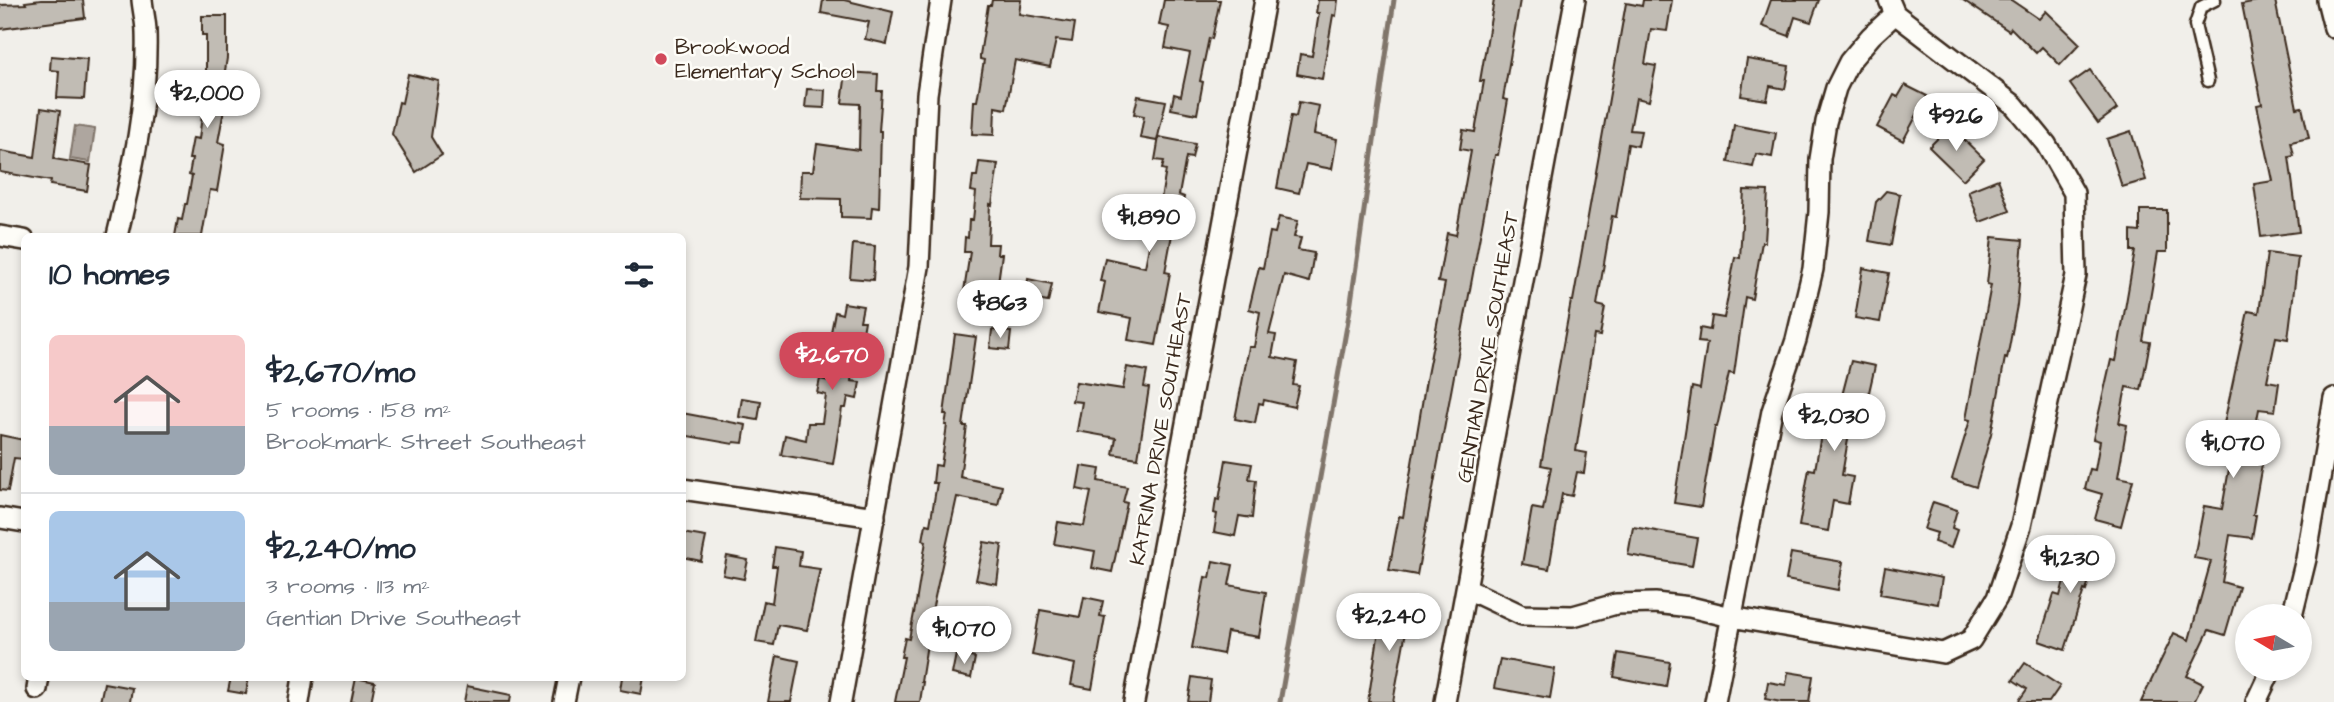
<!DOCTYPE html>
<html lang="en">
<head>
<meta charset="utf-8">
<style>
	body { margin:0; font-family:"Architects Daughter",sans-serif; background:#f2f2f3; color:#1f2937; height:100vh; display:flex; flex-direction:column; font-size:26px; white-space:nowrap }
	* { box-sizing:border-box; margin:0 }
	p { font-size:23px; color:#747a83 }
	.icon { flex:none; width:38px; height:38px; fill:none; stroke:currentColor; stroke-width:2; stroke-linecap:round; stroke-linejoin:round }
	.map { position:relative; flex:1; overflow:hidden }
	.sheet { position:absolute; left:21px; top:233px; width:665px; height:448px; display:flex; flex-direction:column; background:#fff; border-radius:10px; box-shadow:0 4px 10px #0003 }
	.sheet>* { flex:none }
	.needle { width:46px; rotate:280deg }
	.buttons { position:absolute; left:2235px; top:604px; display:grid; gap:14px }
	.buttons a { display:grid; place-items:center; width:77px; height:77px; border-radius:50%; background:#fff; box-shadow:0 4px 10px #0003; font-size:35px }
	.price { position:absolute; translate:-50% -60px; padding:0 16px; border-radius:24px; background:#fff; color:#222; font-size:23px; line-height:46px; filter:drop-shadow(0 2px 4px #0008) }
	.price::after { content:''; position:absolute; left:50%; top:42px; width:21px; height:16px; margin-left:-10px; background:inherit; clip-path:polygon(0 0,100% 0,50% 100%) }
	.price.selected { background:#d1495b; color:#fff }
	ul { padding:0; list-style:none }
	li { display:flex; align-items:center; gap:21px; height:175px; padding:0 28px }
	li+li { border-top:2px solid #e0e1e3 }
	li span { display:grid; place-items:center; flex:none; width:196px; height:140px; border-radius:10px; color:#555 }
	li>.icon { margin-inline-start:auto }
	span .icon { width:84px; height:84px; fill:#fffc; stroke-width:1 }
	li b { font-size:30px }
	h2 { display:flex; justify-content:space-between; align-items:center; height:84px; padding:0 28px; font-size:30px }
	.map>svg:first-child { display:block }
	.water { fill:#aea69f; stroke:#80746b; stroke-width:2 }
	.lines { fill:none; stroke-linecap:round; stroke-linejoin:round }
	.stream { stroke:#80746b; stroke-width:5 }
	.building { fill:#c1bcb4; stroke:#3b2a1e; stroke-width:2 }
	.lane-casing { stroke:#3b2a1e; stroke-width:15 }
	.street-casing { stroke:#3b2a1e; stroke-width:24 }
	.lane { stroke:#fdfcf7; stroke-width:10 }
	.street { stroke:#fdfcf7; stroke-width:19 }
	.poi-dot { fill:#d1495b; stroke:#fdfcf7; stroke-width:2.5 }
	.labels { text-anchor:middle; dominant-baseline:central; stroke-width:5; stroke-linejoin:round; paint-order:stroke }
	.poi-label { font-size:21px; fill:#3b2a1e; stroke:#fdfcf7; text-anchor:start }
	.street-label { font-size:21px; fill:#3b2a1e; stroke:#fdfcf7 }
</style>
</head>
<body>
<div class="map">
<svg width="2334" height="702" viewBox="0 0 2334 702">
	<rect width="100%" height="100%" fill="#f1efea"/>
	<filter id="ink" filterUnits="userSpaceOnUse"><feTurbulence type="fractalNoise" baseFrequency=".0143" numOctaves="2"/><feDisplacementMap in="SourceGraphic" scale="14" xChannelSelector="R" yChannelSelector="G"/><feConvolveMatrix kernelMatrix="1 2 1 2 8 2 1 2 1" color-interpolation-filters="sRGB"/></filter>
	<g filter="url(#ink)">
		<polygon class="water" points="75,126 95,129 90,162 70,159"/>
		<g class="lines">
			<polyline class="stream" points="1280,702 1350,309 1394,0"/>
		</g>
		<g class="building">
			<polygon points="41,0 83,0 85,18 0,29 0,5 26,4 25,2"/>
			<polygon points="823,0 844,0 893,12 887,44 865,39 869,22 821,13"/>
			<polygon points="992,0 1021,0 1019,14 1075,23 1072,42 1056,40 1050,67 1015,60 1006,109 995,107 994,135 972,134 974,101 977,101 984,60 980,59 980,55 988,5 991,5"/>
			<polygon points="1164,0 1220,0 1212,39 1209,38 1200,81 1203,82 1197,114 1171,109 1174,94 1181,96 1190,53 1165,48 1169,27 1159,25"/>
			<polygon points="1318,0 1338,0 1336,16 1333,15 1322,79 1297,74 1300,54 1312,56 1319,13 1316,13"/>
			<polygon points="1494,0 1520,0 1503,99 1508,100 1498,155 1495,155 1417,575 1389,570 1399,516 1403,517 1426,380 1445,283 1438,282 1447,233 1456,235 1471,151 1460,149 1463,130 1475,132 1484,81 1480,81"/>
			<polygon points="1643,0 1672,0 1667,31 1651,29 1645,64 1656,66 1649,101 1636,98 1630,130 1641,131 1638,146 1628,144 1616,217 1612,216 1597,305 1605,307 1600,336 1594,335 1576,451 1587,453 1584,473 1577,472 1572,496 1562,494 1549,569 1522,564 1532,508 1543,510 1551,467 1541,465 1571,301 1573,301 1626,3 1642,6"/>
			<polygon points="1771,0 1819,0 1811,22 1795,17 1789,36 1762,26"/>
			<polygon points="1963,0 2011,0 2039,19 2046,11 2080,44 2060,65 2042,47 2036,53 2011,28 2009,31"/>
			<polygon points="2262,0 2275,0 2297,108 2302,107 2309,138 2291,142 2294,156 2289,157 2299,232 2261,237 2254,184 2273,181 2257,105 2262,104 2242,4"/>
			<polygon points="202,16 227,16 227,58 219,109 224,110 218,142 225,144 217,191 210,190 202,236 175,236 178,219 182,220 185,204 187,204 192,176 189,175 192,159 189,159 193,138 199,139 203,107 197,106 201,75 206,76 206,35 202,35"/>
			<polygon points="51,56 87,59 84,99 57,98 59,71 50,70"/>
			<polygon points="1747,59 1789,66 1785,89 1770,86 1767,100 1741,96"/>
			<polygon points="2090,70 2117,109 2098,123 2070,84"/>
			<polygon points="846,72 878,74 877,91 882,91 879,131 881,131 879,208 872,207 871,218 841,217 841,199 800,198 801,171 813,171 817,144 859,150 860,104 842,103"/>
			<polygon points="408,74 439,81 431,137 442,155 416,172 392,134 399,102 402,103"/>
			<polygon points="1905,85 1927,96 1903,141 1877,127 1894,95 1898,97"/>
			<polygon points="807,89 825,90 824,108 805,107"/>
			<polygon points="1138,96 1166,101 1157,141 1140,138 1144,116 1134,114"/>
			<polygon points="1299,102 1319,106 1314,134 1337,139 1332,169 1306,164 1299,193 1277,188 1291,116 1296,117"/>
			<polygon points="41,108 60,111 54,159 91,165 87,191 50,185 51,181 0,172 0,151 35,157"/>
			<polygon points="1734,125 1776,133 1772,157 1756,154 1753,167 1728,162"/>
			<polygon points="1950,126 1984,159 1963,180 1929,147"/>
			<polygon points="2131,131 2146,180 2122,187 2107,139"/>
			<polygon points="1159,137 1195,144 1192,158 1186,157 1179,195 1184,197 1178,230 1173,229 1165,272 1170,273 1156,345 1128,340 1132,318 1099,312 1105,282 1100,281 1105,258 1145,267 1151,236 1127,231 1130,216 1157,222 1166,170 1162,169 1164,161 1155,160"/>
			<polygon points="979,162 998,164 992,205 990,204 988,244 998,244 997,254 1002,254 996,297 988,295 985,311 965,308 968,291 964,291 970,252 964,252 965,237 968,238 969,220 973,220 976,192 971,191 973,176 977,176"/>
			<polygon points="1998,179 2010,211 1980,222 1968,191"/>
			<polygon points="1744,190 1768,191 1765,242 1762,242 1752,299 1745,297 1734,374 1729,373 1717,427 1715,427 1701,507 1674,503 1692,387 1700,389 1707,343 1698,342 1700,328 1710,330 1712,316 1724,318 1735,257 1740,258"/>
			<polygon points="1886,191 1900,194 1891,245 1869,241 1876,202"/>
			<polygon points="2140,210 2167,210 2167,252 2158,252 2143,341 2150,342 2141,390 2126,387 2119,423 2127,425 2118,477 2133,480 2121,526 2095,519 2102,494 2085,489 2090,469 2095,470 2100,441 2093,439 2111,360 2116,361 2135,251 2131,251 2131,231 2140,232"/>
			<polygon points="1279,217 1298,221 1294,237 1301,238 1298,250 1314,253 1309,282 1284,275 1269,334 1276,335 1272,357 1297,362 1293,385 1299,386 1294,407 1264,400 1263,404 1259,403 1255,423 1235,419 1249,347 1254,347 1260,312 1249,309 1259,267 1263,268 1270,232 1275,233"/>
			<polygon points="1992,237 2023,240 2017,305 2007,359 2005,358 1991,434 1976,487 1952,479 1970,420 1966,419 1991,285 1987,284"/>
			<polygon points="853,244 875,246 873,280 850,278"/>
			<polygon points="2267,253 2298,257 2288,339 2276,337 2267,381 2279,383 2275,411 2259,409 2251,451 2264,453 2253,515 2256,515 2252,538 2230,535 2222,582 2239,587 2225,635 2209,630 2187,676 2203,684 2194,702 2141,702 2174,633 2189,640 2211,561 2194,558 2204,506 2222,509 2235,435 2222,433 2248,311 2259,313"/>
			<polygon points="1863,268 1889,273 1880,322 1855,318"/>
			<polygon points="1028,279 1052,284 1048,302 1025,298"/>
			<polygon points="844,303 863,306 860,321 865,321 862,338 858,337 851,381 860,382 857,399 848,397 846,408 842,408 833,464 781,455 785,435 806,440 808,423 822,423 826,395 817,393 820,379 829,381 837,333 831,332 835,312 842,314"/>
			<polygon points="992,330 1011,332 1009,350 990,348"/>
			<polygon points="955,334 976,337 963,426 967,426 960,477 1002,486 998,505 957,497 933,606 921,682 923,682 920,702 895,702 904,657 901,657 905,638 909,639 916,603 926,541 923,540 926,524 930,525 937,483 933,483 935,465 941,466 947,425 945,425 947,414 944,414"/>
			<polygon points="1851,361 1875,366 1867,401 1855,398 1842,475 1853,477 1848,504 1833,501 1828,531 1799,526 1809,469 1815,470 1826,405 1839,407"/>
			<polygon points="1127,367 1147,371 1144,387 1149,388 1138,458 1113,454 1116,438 1077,431 1082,402 1072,401 1076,382 1123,389"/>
			<polygon points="742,398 761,401 758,420 739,417"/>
			<polygon points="682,413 746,425 743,443 734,442 733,444 682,435"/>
			<polygon points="0,435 24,440 24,459 14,458 8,491 0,490"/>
			<polygon points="1226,460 1252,464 1249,479 1256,480 1252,518 1239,516 1235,536 1214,532 1217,514 1214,513 1216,499 1219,500"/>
			<polygon points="1081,466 1100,469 1098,481 1127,487 1123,502 1127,503 1112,572 1092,568 1095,551 1054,544 1058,522 1084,526 1091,492 1077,489"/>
			<polygon points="1933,502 1957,510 1952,528 1957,530 1951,548 1934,542 1937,533 1924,529"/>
			<polygon points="1633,527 1697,538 1692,566 1628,555"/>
			<polygon points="682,533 706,537 701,561 682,557"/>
			<polygon points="2076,537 2099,543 2086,591 2084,590 2065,650 2039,641 2054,594 2060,596"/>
			<polygon points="984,542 1002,545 997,584 976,580"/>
			<polygon points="775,547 801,551 799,566 820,569 807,630 778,625 774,645 756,642 764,601 772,603 777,566 772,566"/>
			<polygon points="1791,553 1843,562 1838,590 1786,580"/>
			<polygon points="727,556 748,560 744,579 723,575"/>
			<polygon points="1213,561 1233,565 1229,585 1266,592 1259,637 1227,632 1223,654 1192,648 1205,577 1210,578"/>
			<polygon points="1885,567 1942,578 1938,604 1880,594"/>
			<polygon points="1084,597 1103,601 1100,616 1105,617 1092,689 1071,685 1075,664 1032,655 1040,610 1080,617"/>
			<polygon points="1383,604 1410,609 1393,702 1368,702"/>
			<polygon points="1618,653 1670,662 1666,687 1614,677"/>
			<polygon points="956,654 975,658 971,678 952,674"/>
			<polygon points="777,656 799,661 791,702 768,702"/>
			<polygon points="1500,659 1555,669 1550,698 1494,688"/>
			<polygon points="2025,663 2060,686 2049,702 2018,702 2027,689 2013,680"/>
			<polygon points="1788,672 1813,676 1809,702 1781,702 1765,699 1768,682 1786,685"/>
			<polygon points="231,677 249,677 246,694 228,691"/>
			<polygon points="622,677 644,677 641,694 620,690"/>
			<polygon points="1192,677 1211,680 1208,702 1188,702"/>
			<polygon points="356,678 375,682 371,702 351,702"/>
			<polygon points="104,683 132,688 130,702 100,702"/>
			<polygon points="467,686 511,695 510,702 464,702"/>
		</g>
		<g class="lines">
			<defs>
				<polyline id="lane" points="2208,81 2195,25 2201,7 2215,0"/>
				<g id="street">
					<polyline points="2327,0 2334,28"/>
					<polyline points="0,236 24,240"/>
					<path d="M 117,236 C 133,170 148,101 146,32 C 146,22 143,11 142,0"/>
					<polyline points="682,489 875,517"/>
					<polyline points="0,518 24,522"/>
					<polyline points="1467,589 1522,615 1573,616 1616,604 1655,603 1690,607 1731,617 1943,653 1971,640 1997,598 2021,526 2076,275 2074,193 2046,144 2014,105 1895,14 1889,0"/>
					<polyline points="2292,616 2306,559 2334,398"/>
					<polyline points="37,689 39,677"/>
					<polyline points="299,702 303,677"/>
					<polyline points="564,702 569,677"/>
					<polyline points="841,702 919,267 927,94 941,0"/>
					<polyline points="1134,702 1265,0"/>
					<polyline points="1445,702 1575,0"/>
					<polyline points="1715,702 1772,411 1796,340 1813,269 1819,212 1820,159 1826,122 1836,88 1849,62 1871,36 1895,14"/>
					<polyline points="2256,702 2272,668"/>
				</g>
			</defs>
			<use href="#lane" class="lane-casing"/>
			<use href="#street" class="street-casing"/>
			<use href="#lane" class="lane"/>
			<use href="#street" class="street"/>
		</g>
	</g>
	<circle class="poi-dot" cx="661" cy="59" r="7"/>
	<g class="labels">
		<g class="poi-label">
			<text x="675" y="47">Brookwood<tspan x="675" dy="24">Elementary School</tspan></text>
		</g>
		<g class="street-label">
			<text transform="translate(1488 347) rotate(-80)">GENTIAN DRIVE SOUTHEAST</text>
			<text transform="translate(1161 429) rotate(-80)">KATRINA DRIVE SOUTHEAST</text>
		</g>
	</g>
</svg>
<div class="buttons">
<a><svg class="needle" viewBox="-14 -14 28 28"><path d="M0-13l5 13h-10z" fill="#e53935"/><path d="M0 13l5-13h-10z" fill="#747a83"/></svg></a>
</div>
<b class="price" style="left:207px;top:130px">$2,000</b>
<b class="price" style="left:1956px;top:153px">$926</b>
<b class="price" style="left:1149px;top:254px">$1,890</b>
<b class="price" style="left:1000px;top:340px">$863</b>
<b class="price selected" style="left:832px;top:392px">$2,670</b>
<b class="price" style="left:1834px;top:453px">$2,030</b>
<b class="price" style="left:2233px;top:480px">$1,070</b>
<b class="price" style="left:2070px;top:595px">$1,230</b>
<b class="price" style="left:1389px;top:653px">$2,240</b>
<b class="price" style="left:964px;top:666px">$1,070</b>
<section class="sheet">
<h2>10 homes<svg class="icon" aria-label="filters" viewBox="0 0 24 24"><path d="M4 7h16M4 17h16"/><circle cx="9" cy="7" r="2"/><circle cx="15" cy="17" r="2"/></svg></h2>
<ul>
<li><span style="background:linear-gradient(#f6c9c9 65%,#9aa5b1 0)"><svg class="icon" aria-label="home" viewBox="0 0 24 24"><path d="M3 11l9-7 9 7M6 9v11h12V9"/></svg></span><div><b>$2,670/mo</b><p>5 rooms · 158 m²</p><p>Brookmark Street Southeast</p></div></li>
<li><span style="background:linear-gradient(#a9c7e8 65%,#9aa5b1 0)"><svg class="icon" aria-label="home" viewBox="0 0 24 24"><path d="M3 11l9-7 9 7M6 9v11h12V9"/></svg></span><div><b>$2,240/mo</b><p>3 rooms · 113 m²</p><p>Gentian Drive Southeast</p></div></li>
</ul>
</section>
</div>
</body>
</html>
